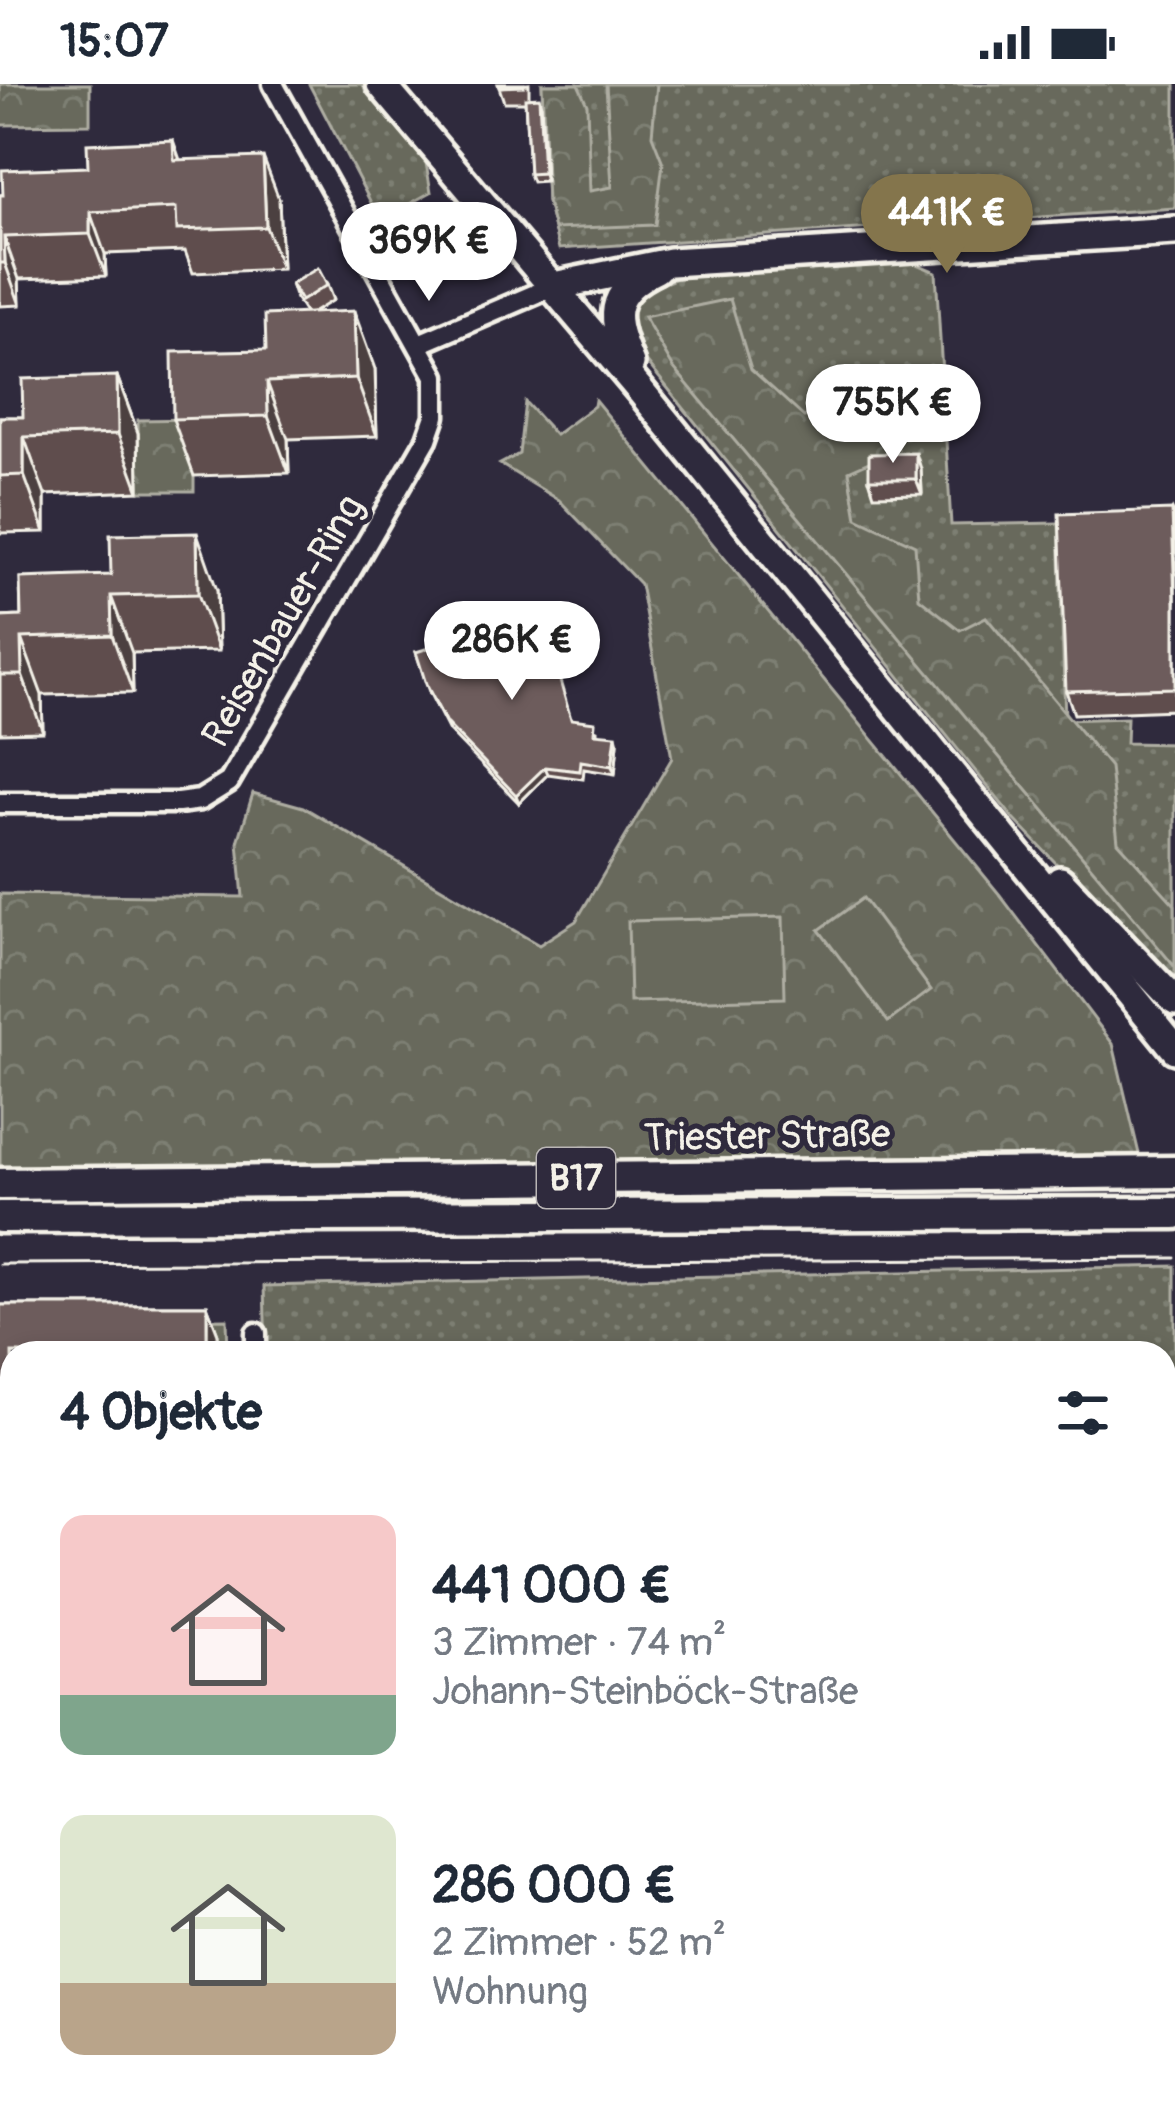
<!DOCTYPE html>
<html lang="de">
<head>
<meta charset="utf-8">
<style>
	body { margin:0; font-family:Pangolin,sans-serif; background:#f6f6f7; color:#1f2937; height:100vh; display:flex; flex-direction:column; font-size:45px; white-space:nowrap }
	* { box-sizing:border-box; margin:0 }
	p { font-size:39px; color:#747a83 }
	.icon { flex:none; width:66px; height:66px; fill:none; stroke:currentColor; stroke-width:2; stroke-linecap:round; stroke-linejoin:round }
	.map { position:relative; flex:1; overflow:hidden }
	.side { position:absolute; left:0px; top:1257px; width:1176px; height:771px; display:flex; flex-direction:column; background:#fff; border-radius:36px 36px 0 0; box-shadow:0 6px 18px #0003 }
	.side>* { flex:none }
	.price { position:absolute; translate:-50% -102px; padding:0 27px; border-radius:42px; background:#fff; color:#222; font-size:39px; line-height:78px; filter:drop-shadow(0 3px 6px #0008) }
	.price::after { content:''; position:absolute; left:50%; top:72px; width:36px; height:27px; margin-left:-18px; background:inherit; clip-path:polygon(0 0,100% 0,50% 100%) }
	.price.selected { background:#84754c; color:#fff }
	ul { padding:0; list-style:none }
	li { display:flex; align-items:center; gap:36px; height:300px; padding:0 60px }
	li span { display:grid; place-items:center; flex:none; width:336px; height:240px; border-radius:24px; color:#555 }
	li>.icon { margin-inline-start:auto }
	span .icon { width:144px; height:144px; fill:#fffc; stroke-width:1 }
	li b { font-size:51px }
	h2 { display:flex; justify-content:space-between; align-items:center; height:144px; padding:0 60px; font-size:51px }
	.status { display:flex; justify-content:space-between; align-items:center; height:84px; padding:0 60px; background:#fff; direction:ltr }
	.status svg { height:33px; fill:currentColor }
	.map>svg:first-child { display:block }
	.grass { fill:url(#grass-dots); stroke:#aeada2; stroke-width:3 }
	.forest { fill:url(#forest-crowns); stroke:#aeada2; stroke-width:3 }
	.pitch { fill:#67695b; stroke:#aeada2; stroke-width:3 }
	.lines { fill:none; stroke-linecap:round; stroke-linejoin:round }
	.street-casing { stroke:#f4f1e8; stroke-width:27 }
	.secondary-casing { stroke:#f4f1e8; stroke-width:36 }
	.primary-casing { stroke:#f4f1e8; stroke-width:39 }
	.street { stroke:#2f2a3d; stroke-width:18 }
	.secondary { stroke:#2f2a3d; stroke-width:27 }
	.primary { stroke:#2f2a3d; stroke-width:30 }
	.tram { stroke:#f4f1e8; stroke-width:3 }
	.wall { fill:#5e4e4e; stroke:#f4f1e8; stroke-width:3 }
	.shaded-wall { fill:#4c4040; stroke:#f4f1e8; stroke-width:3 }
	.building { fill:#6d5b5b; stroke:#f4f1e8; stroke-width:3 }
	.labels { text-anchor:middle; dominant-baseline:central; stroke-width:10; stroke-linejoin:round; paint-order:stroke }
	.shield { fill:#2f2a3d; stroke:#b9b5b5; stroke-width:3 }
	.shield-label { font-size:36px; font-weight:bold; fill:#f4f1e8 }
	.street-label { font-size:39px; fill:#f4f1e8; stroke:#2f2a3d }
</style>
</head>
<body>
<div class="status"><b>15:07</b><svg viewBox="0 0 49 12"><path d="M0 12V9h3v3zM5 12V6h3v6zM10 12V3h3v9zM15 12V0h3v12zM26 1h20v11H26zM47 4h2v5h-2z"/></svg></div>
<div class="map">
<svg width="1175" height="2027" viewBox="0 0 1175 2027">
	<defs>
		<pattern id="grass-dots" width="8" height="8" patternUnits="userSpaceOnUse" patternTransform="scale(3)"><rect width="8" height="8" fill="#67695b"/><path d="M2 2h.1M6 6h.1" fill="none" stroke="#7d7f73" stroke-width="1.8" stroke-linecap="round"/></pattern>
		<pattern id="forest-crowns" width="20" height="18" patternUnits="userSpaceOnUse" patternTransform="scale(3)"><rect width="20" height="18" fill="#67695b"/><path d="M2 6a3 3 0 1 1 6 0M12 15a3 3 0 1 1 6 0" fill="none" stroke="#7d7f73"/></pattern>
	</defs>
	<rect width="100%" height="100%" fill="#2f2a3d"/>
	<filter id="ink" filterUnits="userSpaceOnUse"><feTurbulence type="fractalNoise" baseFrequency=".00833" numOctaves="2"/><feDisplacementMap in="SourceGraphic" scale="24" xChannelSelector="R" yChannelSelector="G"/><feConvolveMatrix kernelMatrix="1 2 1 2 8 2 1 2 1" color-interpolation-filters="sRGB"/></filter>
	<g filter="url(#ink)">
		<g class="grass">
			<polygon points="309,0 362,0 426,79 431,108 380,136"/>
			<polygon points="542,0 1175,0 1175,124 559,165 547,118"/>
			<polygon points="914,179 936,188 951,441 1059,439 1065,636 1127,634 1126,659 1175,660 1175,904 1013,734 629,256 627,232 632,218 647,206 687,190"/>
			<polygon points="1175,1182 1175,2027 276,2027 276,2016 1164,2016 1164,1269 266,1269 264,1202"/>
		</g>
		<g class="forest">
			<polygon points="0,0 90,0 90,40 0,41"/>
			<polygon points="542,0 578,0 587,20 590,107 612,103 606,0 657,0 652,51 663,79 655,141 554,145 547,118"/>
			<polygon points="730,215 751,285 804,333 881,306 898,365 849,387 857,434 915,461 919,514 960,546 986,533 1110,683 1118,758 1175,821 1175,883 673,283 644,233"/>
			<polygon points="595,316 1000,811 1113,960 1139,1070 0,1084 0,810 243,813 238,758 253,709 303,723 539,861 576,837 672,674 640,500 559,416 500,380 519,370 525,318 555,351 594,322"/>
			<polygon points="194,335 194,407 139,407 138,336"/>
		</g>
		<g class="pitch">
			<polygon points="863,814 931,906 888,938 819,846"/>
			<polygon points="783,833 785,914 630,918 628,837"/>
			<polygon points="227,1235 228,1269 12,1269 12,1995 0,1995 0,1238"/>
			<rect x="87" y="2016" width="142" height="11"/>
		</g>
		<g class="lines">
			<defs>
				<g id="street">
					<polyline points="419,260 554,202"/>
					<polyline points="0,719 178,719 200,716 229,698 427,355 435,332 435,292 273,0"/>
					<polyline points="256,1249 256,1269"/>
					<polyline points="261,2016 261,2027"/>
				</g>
				<g id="secondary">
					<polyline points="381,0 640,306 1175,965"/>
					<polyline points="554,202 670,178 1175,147"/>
					<path d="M 630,280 C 611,235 606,209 656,185"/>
					<polyline points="1060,797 1175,917"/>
				</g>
				<g id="primary">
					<polyline points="0,1100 1175,1088"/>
					<polyline points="0,1133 1175,1129"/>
				</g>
			</defs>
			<use href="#street" class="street-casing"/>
			<use href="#secondary" class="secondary-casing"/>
			<use href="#primary" class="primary-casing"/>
			<use href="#street" class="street"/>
			<use href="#secondary" class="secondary"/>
			<use href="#primary" class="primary"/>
			<polyline class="tram" points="0,1180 1175,1174"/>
		</g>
		<g class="wall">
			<polygon points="529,0 529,13 541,21 545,97 532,98 529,90 525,18 504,18 499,3"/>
			<polygon points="173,56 180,76 279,115 282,185 193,189 185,167 105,170 106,192 19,195 20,221 0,222 0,111"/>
			<polygon points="291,200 327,201 333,216 312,229 375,285 377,352 288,355 289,389 194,392 173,335 266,266 305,229 296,215"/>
			<polygon points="117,292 138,349 139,407 45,411 45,448 0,449 0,333 23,333"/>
			<polygon points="921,385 922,410 874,411 869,395"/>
			<polygon points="1172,426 1175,436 1175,626 1074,630 1066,607"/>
			<polygon points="20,494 217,506 219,567 132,569 133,609 42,611 43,648 0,649 0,533 21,532"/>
			<polygon points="506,540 571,635 597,646 597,650 618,659 615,690 584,685 583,695 548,690 519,719 449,647 429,608 416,568 489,566"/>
			<polygon points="0,1221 207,1221 218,1250 218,1269 12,1269 12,1382 0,1382"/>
			<rect x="0" y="1651" width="12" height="66"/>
		</g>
		<g class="shaded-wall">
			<polygon points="539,13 541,21 545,97 543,89"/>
			<polygon points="263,73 279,115 282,185 266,143"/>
			<polygon points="90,128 105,170 106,192 90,150"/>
			<polygon points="4,153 19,195 20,221 5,179"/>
			<polygon points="354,227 375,285 377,352 356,294"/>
			<polygon points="117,292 138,349 139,407 118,350"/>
			<polygon points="267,298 288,355 289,389 268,332"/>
			<polygon points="24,353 45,411 45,448 24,391"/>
			<polygon points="916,369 921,385 922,410 916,395"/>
			<polygon points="1172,426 1175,436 1175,519"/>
			<polygon points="197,449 217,506 219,567 198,510"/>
			<polygon points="111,512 132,569 133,609 112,551"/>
			<polygon points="21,554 42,611 43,648 22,591"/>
			<polygon points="616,651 618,659 615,690 612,682"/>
			<polygon points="545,683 548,690 519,719 516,711"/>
			<polygon points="207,1221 218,1250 218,1269 207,1269"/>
		</g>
		<g class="building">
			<polygon points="498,0 524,0 524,2 499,3"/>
			<polygon points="539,13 543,89 529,90 525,14"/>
			<polygon points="173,56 174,76 263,73 266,143 177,146 176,124 90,128 90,150 4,153 5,179 0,179 0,111 3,111 2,86 88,83 87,60"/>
			<polygon points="318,184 327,201 301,217 291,200"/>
			<polygon points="354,227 356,294 267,298 268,332 173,335 172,268 266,266 265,231"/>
			<polygon points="117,292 118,350 24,353 24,391 0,392 0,333 23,333 22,295"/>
			<polygon points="916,369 916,395 869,395 869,370"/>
			<polygon points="1172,426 1175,519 1175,604 1066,607 1059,430"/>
			<polygon points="197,449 198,510 111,512 112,551 21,554 22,591 0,591 0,533 21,532 20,494 111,491 110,451"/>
			<polygon points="503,530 504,541 541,531 571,635 595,638 594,649 616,651 612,682 581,677 580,687 545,683 516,711 446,639 426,600 416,568 464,553 468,566 489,566 482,534"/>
			<polygon points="0,1221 207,1221 207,1269 12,1269 12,1352 0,1352"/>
			<rect x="0" y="1651" width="12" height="37"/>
		</g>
	</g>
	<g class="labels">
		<rect class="shield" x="537" y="1064" width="78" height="60" rx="9"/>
		<g class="shield-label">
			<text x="576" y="1094">B17</text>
		</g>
		<g class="street-label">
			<text transform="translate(283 537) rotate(-60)">Reisenbauer-Ring</text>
			<text transform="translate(767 1052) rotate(-1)">Triester Straße</text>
		</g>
	</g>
</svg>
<b class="price selected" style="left:947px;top:192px">441K €</b>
<b class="price" style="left:429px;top:220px">369K €</b>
<b class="price" style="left:893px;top:382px">755K €</b>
<b class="price" style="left:512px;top:619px">286K €</b>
<section class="side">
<h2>4 Objekte<svg class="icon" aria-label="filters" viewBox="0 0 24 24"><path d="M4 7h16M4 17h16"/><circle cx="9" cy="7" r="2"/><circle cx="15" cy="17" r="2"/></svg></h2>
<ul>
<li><span style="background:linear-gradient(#f6c9c9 75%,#7fa58c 0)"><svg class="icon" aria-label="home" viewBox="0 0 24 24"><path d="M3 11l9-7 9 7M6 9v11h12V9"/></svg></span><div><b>441 000 €</b><p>3 Zimmer · 74 m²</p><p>Johann-Steinböck-Straße</p></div></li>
<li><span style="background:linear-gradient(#dfe7d0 70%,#b9a48a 0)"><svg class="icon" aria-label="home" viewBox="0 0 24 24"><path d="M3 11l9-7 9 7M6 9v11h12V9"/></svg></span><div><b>286 000 €</b><p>2 Zimmer · 52 m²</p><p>Wohnung</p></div></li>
</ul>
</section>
</div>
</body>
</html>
